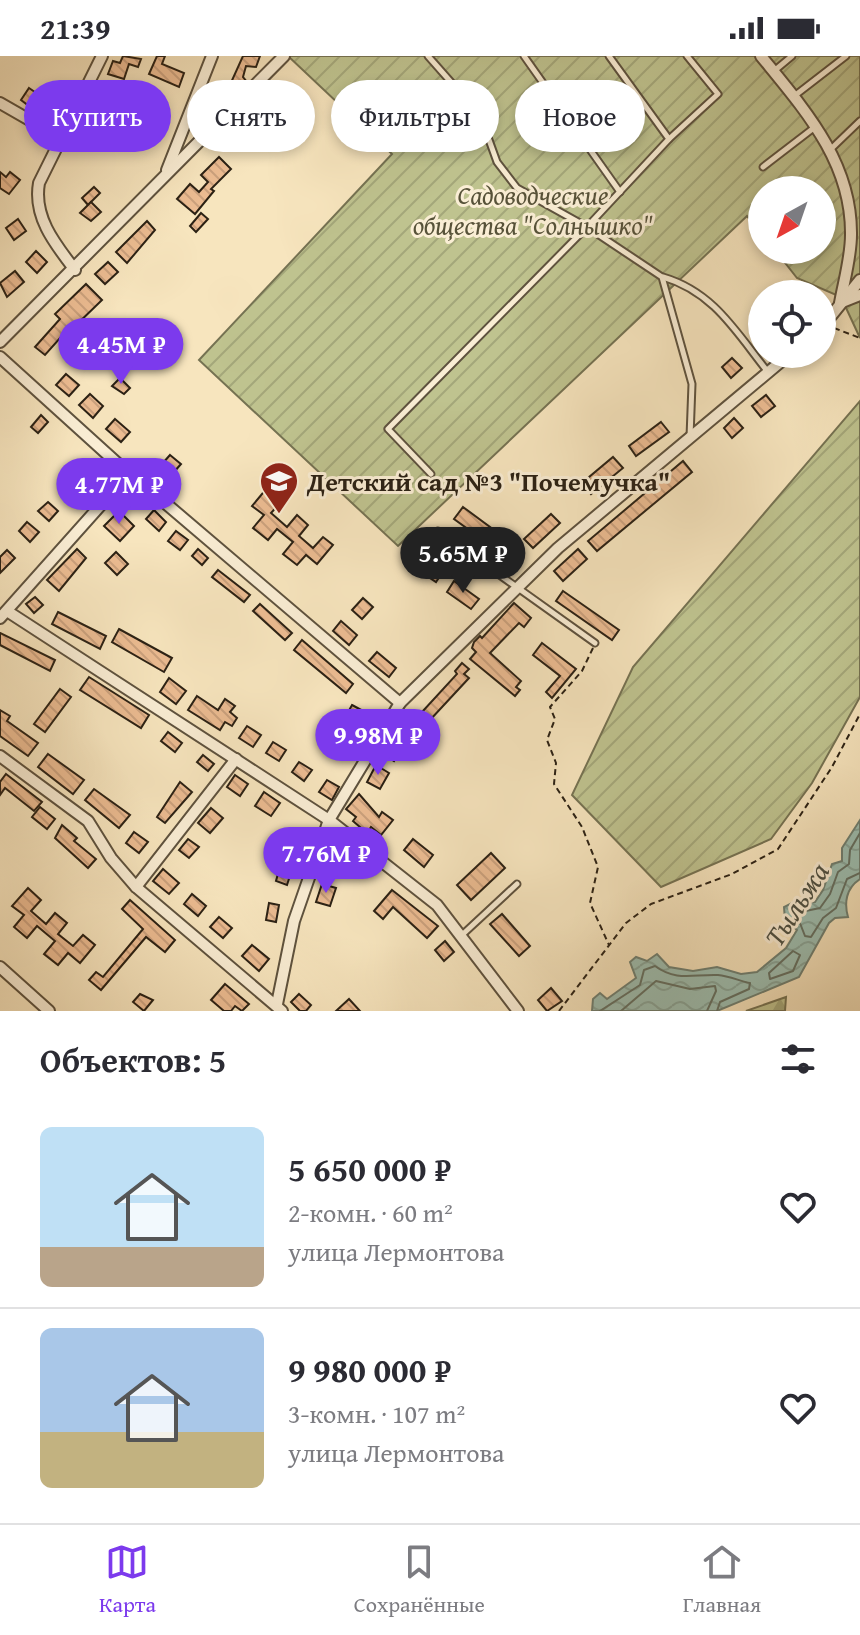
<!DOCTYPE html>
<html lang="ru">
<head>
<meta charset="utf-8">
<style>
	body { margin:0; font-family:"Gentium Book Plus",serif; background:#f2f2f3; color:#2b2b33; height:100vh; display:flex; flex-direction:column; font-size:30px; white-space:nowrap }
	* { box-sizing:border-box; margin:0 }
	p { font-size:26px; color:#7c7c81 }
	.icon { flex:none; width:44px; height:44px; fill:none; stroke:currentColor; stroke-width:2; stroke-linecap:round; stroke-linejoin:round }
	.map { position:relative; height:955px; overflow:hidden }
	.panel { display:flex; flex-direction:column; background:#fff; flex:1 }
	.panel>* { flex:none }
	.guide { position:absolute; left:24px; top:24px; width:812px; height:72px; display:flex; gap:16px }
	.needle { width:52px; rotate:220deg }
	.controls { position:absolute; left:748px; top:120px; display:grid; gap:16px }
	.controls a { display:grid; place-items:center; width:88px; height:88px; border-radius:50%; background:#fff; box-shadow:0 4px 12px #0003; font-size:40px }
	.price { position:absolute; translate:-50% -68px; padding:0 18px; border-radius:28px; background:#7c3aed; color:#fff; font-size:26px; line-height:52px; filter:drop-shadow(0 2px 4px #0008) }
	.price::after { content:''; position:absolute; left:50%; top:48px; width:24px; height:18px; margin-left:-12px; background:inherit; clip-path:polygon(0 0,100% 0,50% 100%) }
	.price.selected { background:#222; color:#fff }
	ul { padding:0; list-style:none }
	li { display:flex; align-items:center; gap:24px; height:200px; padding:0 40px }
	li+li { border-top:2px solid #e1e1e2 }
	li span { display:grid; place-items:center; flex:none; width:224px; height:160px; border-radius:12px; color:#555 }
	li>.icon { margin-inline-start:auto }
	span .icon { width:96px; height:96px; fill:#fffc; stroke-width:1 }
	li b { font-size:34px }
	h2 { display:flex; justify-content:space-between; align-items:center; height:96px; padding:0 40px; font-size:34px }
	.tag { padding:0 28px; border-radius:36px; background:#fff; box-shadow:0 4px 12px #0003; font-size:28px; line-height:72px }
	.tag.selected { background:#7c3aed; color:#fff }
	.status { display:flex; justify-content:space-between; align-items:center; height:56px; padding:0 40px; background:#fff; direction:ltr }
	.status svg { height:22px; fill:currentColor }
	.tabs { display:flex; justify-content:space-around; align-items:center; height:112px; border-top:2px solid #e1e1e2; background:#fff; font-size:22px; color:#7c7c81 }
	.tabs a { display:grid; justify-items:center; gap:4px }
	.tabs .selected { color:#7c3aed }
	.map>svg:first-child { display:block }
	.forest { fill:url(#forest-firs); stroke:#757252; stroke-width:2 }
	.garden { fill:url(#garden-furrows); stroke:#757252; stroke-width:2 }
	.water { fill:url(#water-waves); stroke:#6f8073; stroke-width:2 }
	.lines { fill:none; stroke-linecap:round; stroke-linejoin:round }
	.shore { stroke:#647063; stroke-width:2 }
	.building { fill:url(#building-back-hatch); stroke:#2b2114; stroke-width:2 }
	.lane-casing { stroke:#5e523e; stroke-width:9 }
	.street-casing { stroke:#5e523e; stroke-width:14 }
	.path { stroke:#2b2114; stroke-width:2; stroke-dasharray:6 4; stroke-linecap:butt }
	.lane { stroke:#faeed5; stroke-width:5 }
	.street { stroke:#faeed5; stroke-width:10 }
	.labels { text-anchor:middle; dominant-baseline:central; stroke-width:6; stroke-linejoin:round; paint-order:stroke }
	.park-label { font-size:26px; font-style:italic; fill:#575239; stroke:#faeed5 }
	.poi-label { font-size:26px; font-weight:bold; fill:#2b2114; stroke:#faeed5; text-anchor:start }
	.water-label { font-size:28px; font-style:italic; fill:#4d5043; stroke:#faeed5 }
</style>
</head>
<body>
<div class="status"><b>21:39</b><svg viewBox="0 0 49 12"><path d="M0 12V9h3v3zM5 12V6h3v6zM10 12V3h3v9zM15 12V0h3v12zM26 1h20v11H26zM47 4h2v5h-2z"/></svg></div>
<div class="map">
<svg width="860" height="955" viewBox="0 0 860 955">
	<defs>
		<pattern id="forest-firs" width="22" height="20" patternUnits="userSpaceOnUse" patternTransform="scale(2)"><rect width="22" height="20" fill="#bfc38f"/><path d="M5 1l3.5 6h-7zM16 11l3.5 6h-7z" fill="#a4a77a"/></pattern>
		<pattern id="garden-furrows" width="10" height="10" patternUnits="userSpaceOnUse" patternTransform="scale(2)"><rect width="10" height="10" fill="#bfc38f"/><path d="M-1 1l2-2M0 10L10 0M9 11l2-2" fill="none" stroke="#a4a77a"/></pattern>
		<pattern id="water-waves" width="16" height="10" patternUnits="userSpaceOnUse" patternTransform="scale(2)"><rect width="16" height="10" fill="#9dbfb2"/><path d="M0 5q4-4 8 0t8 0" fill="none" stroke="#87a498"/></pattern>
		<pattern id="building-back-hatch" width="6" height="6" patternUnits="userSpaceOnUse" patternTransform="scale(2)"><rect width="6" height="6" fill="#ecbc92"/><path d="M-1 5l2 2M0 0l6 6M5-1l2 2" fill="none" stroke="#cba17d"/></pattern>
	</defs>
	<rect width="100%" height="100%" fill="#f7e5be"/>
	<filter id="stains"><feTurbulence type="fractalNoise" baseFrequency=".0025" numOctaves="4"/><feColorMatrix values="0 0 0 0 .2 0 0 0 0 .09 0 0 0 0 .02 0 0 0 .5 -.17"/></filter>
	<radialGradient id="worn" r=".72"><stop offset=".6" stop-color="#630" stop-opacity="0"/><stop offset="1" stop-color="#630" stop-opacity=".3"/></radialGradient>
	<polygon class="forest" points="786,941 785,955 746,955"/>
	<g class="garden">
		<polygon points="288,0 860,0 860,282 841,241 797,222 775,194 822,194 822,134 762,134 762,178 747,160 398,490 199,304 392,98"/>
		<polygon points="860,345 860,641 812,727 771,783 661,831 572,739 633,611"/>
	</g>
	<path class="water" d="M 860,764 L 860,823 C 846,832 844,847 848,861 L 835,862 L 829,867 L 799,921 L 717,955 L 592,955 L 593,943 L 600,937 L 607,943 L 636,922 L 630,906 L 636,901 L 647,905 L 657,898 L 669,911 L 693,915 L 717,911 L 741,918 L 757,916 L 786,892 L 797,874 L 785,864 L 784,851 L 794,846 L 815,846 L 823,834 L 832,808 L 842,805 L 842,792 Z"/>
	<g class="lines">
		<g class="shore">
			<polyline points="860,777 850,794 849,808 838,816 830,838 820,852 796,857 805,880 811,881 823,862 836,852 847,823 860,817"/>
			<polygon points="793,895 800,899 793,915 770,923 769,917"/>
			<path d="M 600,955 L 640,929 L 644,914 L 655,910 C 677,926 693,918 718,919 C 729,920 740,925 750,927 L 749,933 L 720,946 L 717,955"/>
			<polyline points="621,955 656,925 690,933 715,930 716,935 707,955"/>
		</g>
	</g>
	<g class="building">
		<polygon points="123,0 141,3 138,11 129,8 124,23 108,18 113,5 120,7"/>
		<polygon points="157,0 165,0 162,8 184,17 179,31 149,18"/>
		<polygon points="243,0 260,0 256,11 246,10 243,21 247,26 227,46 224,42"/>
		<polygon points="29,32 42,41 33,53 21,44"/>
		<polygon points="275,34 285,44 272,58 265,51"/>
		<polygon points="105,47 116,53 101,80 90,74"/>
		<polygon points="135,62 151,70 148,77 141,74 131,93 119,87"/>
		<polygon points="240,74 254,88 249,93 234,80"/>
		<polygon points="219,101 231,113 211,133 214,135 195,158 177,143 190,128 199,136 208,126 201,119"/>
		<polygon points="0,116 6,121 10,116 20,124 9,138 0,132"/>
		<polygon points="94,131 100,137 88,149 82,142"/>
		<polygon points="91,146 101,156 91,165 80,157"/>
		<polygon points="201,157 208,163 196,176 190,170"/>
		<polygon points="18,163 26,175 14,184 6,172"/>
		<polygon points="147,165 155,174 127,207 116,196"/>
		<polygon points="36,195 47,206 37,217 26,206"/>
		<polygon points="108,206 118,216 105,228 95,218"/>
		<polygon points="15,215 24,226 7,241 0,227"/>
		<polygon points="86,228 102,244 71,274 69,272 45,299 35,291 60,263 55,258"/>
		<polygon points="87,281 115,306 108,312 88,292 79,302 73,298"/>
		<polygon points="732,302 742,312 731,322 722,311"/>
		<polygon points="66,318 79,329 69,340 56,329"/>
		<polygon points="120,322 130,332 124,338 112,330"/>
		<polygon points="90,338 103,350 93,362 79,349"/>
		<polygon points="766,339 775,350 761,361 752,350"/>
		<polygon points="41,359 48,366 38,377 31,371"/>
		<polygon points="734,362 743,372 732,382 724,372"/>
		<polygon points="115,363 130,376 121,386 106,373"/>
		<polygon points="661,366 669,376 636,400 629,390"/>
		<polygon points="170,399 181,408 166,425 155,416"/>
		<polygon points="613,401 623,412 591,438 582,427"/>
		<polygon points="683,405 692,416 597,495 588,485"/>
		<polygon points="72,419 84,430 74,441 62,430"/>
		<polygon points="267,432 282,445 271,457 287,471 297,459 308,469 299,480 313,492 323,481 333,489 317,508 306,499 297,509 283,498 293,486 277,473 268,484 253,472 264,459 252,450"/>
		<polygon points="48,446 58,455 49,465 38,455"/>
		<polygon points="463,451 517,491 508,502 454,463"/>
		<polygon points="154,454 166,466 159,475 146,463"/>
		<polygon points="119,455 134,470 120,485 104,470"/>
		<polygon points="551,458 560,467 533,492 524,483"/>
		<polygon points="27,466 39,476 30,486 19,475"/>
		<polygon points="176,475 188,484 180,494 168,485"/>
		<polygon points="77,493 86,502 59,535 47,524"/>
		<polygon points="198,493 208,502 202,509 192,500"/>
		<polygon points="578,493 587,503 563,525 554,515"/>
		<polygon points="7,494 15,502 0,517 0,501"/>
		<polygon points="116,496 128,508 117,519 105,507"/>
		<polygon points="419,501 442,517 436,526 412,510"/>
		<polygon points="218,514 250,539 244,546 212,521"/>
		<polygon points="454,525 479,543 471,553 447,536"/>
		<polygon points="563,535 619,574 612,584 556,545"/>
		<polygon points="35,541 43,549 34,557 26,548"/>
		<polygon points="363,542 373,551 362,563 352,554"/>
		<polygon points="514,547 531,562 524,571 519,567 490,597 521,625 516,631 520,634 515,640 470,603 476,596 472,592 474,586 480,580 482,582"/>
		<polygon points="260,548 292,577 285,584 253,555"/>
		<polygon points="58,556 106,580 100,593 52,568"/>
		<polygon points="341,565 357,579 349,589 333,575"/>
		<polygon points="119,573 172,602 164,616 112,586"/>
		<polygon points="0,577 55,604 50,615 0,589"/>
		<polygon points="302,584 353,628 346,637 294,594"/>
		<polygon points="542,587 576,613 552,642 546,636 560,620 533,599"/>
		<polygon points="377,596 396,612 389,621 369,605"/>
		<polygon points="462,607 469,613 464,618 469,622 430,664 422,656 457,618 455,615"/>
		<polygon points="89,621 149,659 141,672 80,634"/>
		<polygon points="169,622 186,635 176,648 160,636"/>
		<polygon points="60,633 71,641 45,676 34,668"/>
		<polygon points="197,640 218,654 225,643 235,650 230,656 237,662 232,670 225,666 220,674 188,654"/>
		<polygon points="352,649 365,656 342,699 328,692"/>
		<polygon points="0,654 10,660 7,665 38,687 28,700 0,680"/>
		<polygon points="407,660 418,668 394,705 382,697"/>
		<polygon points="247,670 261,679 253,691 239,682"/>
		<polygon points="168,676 182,687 175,696 161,685"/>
		<polygon points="273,686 286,694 279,705 266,697"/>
		<polygon points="48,698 84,724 73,738 38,711"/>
		<polygon points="203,699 214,708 208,715 197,706"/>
		<polygon points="299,706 312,714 304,725 292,716"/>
		<polygon points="376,709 389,717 380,733 367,726"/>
		<polygon points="6,718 42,746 34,755 5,732 0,739 0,726"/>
		<polygon points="235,719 248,728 240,740 227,731"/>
		<polygon points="327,724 339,731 332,744 319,736"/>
		<polygon points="180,726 192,736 165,767 157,761"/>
		<polygon points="94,733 130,759 119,772 85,744"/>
		<polygon points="264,736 280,747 271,760 255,750"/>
		<polygon points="359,738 379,761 382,756 393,764 381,779 371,771 367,777 353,765 356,761 346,753"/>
		<polygon points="40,751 55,763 47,773 32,761"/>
		<polygon points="211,752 223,762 210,777 198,767"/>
		<polygon points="62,769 77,782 74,785 96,803 88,812 55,782"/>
		<polygon points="134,776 148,786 139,797 126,787"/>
		<polygon points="294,776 305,780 299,797 288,793"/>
		<polygon points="188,783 199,791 189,802 179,794"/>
		<polygon points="413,783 433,799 424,811 404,794"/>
		<polygon points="333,795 346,799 339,818 327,814"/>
		<polygon points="491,797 505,812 471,844 457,829"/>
		<polygon points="281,807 293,810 287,829 276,825"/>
		<polygon points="163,813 179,827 169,838 153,825"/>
		<polygon points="322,828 336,832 330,850 316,846"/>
		<polygon points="28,832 41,844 31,855 46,868 55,857 67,867 58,878 73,890 83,879 95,889 80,907 68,897 58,909 44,898 55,885 37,870 27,882 14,871 24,859 12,850"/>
		<polygon points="392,834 438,870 427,882 393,851 383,863 374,855"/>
		<polygon points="192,838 206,850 198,860 184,848"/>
		<polygon points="130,844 175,884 165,896 146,881 101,934 89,924 96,916 103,921 143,873 122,853"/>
		<polygon points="269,847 279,849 276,866 266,864"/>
		<polygon points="502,858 530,890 519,900 490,868"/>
		<polygon points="219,861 232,872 223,882 210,871"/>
		<polygon points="445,885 454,896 444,905 435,894"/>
		<polygon points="252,889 269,903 259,915 242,900"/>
		<polygon points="225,928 249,948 242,955 235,950 231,955 224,955 211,944"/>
		<polygon points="551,932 562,945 547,955 538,944"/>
		<polygon points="140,938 153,944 144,955 133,946"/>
		<polygon points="299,938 311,949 306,955 300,955 291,946"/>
		<polygon points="349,943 360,955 336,955"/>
	</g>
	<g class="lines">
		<defs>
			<g id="lane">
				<polyline points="428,0 480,59 497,106 517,132 587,171 388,373 431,418"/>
				<polyline points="524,0 620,136"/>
				<polyline points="609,0 669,83 587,171 662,221 692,328 690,381"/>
				<polyline points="774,15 792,0"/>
				<polyline points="793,41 846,0"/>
				<polyline points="669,83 718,38 687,0"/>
				<polyline points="832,92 860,65"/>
				<polyline points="763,111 815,71"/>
				<path d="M 663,221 C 714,236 736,276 768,316"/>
				<polyline points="438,475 595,587"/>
				<polyline points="462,879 517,828"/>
			</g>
			<g id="street">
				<path d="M 761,0 C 805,54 852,106 851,179 C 851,201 844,225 840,247"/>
				<polyline points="0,47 61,82"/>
				<polyline points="167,114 212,0"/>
				<path d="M 75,214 C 55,188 33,161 39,127 L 102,0"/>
				<polyline points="842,246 860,239"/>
				<polyline points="822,271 860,224"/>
				<polyline points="0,286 284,0"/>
				<polyline points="0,301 117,407 121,419 116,432 0,562"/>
				<polyline points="121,419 137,423 400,647"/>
				<polyline points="7,555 329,764 437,849 518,955"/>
				<polyline points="0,700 88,765 111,802 136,831 282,955"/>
				<polyline points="136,831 236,703"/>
				<polyline points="0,911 49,955"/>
				<polyline points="277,948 294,865 329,764 400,647 558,492 790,298"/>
			</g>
		</defs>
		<use href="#lane" class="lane-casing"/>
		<use href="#street" class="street-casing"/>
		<g class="path">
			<polyline points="834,272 860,282"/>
			<polyline points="593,592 582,615 550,651 555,663 547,684 556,707 554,728 582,771 598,811 590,847 609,889"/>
			<polyline points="559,955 626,867 651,848 732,818 778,793 832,711 860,658"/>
		</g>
		<use href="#lane" class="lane"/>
		<use href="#street" class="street"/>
	</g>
	<defs>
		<symbol id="school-pin" viewBox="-11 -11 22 30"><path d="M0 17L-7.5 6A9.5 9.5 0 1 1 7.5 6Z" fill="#8f2418" stroke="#faeed5"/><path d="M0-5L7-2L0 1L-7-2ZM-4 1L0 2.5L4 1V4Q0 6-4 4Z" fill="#fff"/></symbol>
	</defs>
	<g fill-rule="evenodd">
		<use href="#school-pin" x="257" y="403" width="44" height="60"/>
	</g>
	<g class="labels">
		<g class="park-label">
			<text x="533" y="138">Садоводческие<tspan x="533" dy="30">общества "Солнышко"</tspan></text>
		</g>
		<g class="poi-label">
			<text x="307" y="425">Детский сад №3 "Почемучка"</text>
		</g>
		<g class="water-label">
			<text transform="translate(796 848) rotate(-57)">Тыльжа</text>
		</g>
	</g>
	<rect width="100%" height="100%" filter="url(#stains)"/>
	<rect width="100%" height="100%" fill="url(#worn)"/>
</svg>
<div class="controls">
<a><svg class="needle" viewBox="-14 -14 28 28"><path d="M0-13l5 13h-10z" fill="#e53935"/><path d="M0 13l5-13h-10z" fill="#7c7c81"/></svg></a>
<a><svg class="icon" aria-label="locate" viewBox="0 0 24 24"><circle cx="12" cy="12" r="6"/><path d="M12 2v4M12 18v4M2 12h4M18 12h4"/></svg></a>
</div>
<b class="price" style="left:121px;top:330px">4.45M ₽</b>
<b class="price" style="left:119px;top:470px">4.77M ₽</b>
<b class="price selected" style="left:463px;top:539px">5.65M ₽</b>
<b class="price" style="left:378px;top:721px">9.98M ₽</b>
<b class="price" style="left:326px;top:839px">7.76M ₽</b>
<div class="guide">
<a class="tag selected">Купить</a>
<a class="tag">Снять</a>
<a class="tag">Фильтры</a>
<a class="tag">Новое</a>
</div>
</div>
<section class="panel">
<h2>Объектов: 5<svg class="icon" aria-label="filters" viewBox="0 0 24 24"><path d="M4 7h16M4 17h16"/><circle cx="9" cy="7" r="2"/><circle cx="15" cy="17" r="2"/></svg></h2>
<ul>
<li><span style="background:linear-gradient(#bfe0f5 75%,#b9a48a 0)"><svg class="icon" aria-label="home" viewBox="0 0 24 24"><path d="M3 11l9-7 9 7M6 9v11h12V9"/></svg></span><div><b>5 650 000 ₽</b><p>2-комн. · 60 m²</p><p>улица Лермонтова</p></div><svg class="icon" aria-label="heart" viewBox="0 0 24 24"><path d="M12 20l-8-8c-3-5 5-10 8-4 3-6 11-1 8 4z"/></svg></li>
<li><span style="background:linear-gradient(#a9c7e8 65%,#c2b280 0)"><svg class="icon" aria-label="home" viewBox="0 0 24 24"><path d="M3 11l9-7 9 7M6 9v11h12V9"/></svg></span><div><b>9 980 000 ₽</b><p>3-комн. · 107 m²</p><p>улица Лермонтова</p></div><svg class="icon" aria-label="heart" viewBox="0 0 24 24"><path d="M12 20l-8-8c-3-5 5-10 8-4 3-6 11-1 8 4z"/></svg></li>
</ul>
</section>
<nav class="tabs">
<a class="selected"><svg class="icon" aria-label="map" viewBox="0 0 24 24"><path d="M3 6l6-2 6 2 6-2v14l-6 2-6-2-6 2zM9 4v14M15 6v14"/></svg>Карта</a>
<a><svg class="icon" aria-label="saved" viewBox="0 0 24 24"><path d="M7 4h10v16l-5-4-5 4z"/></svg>Сохранённые</a>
<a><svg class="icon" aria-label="home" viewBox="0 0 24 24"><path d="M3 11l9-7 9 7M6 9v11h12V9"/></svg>Главная</a>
</nav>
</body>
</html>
